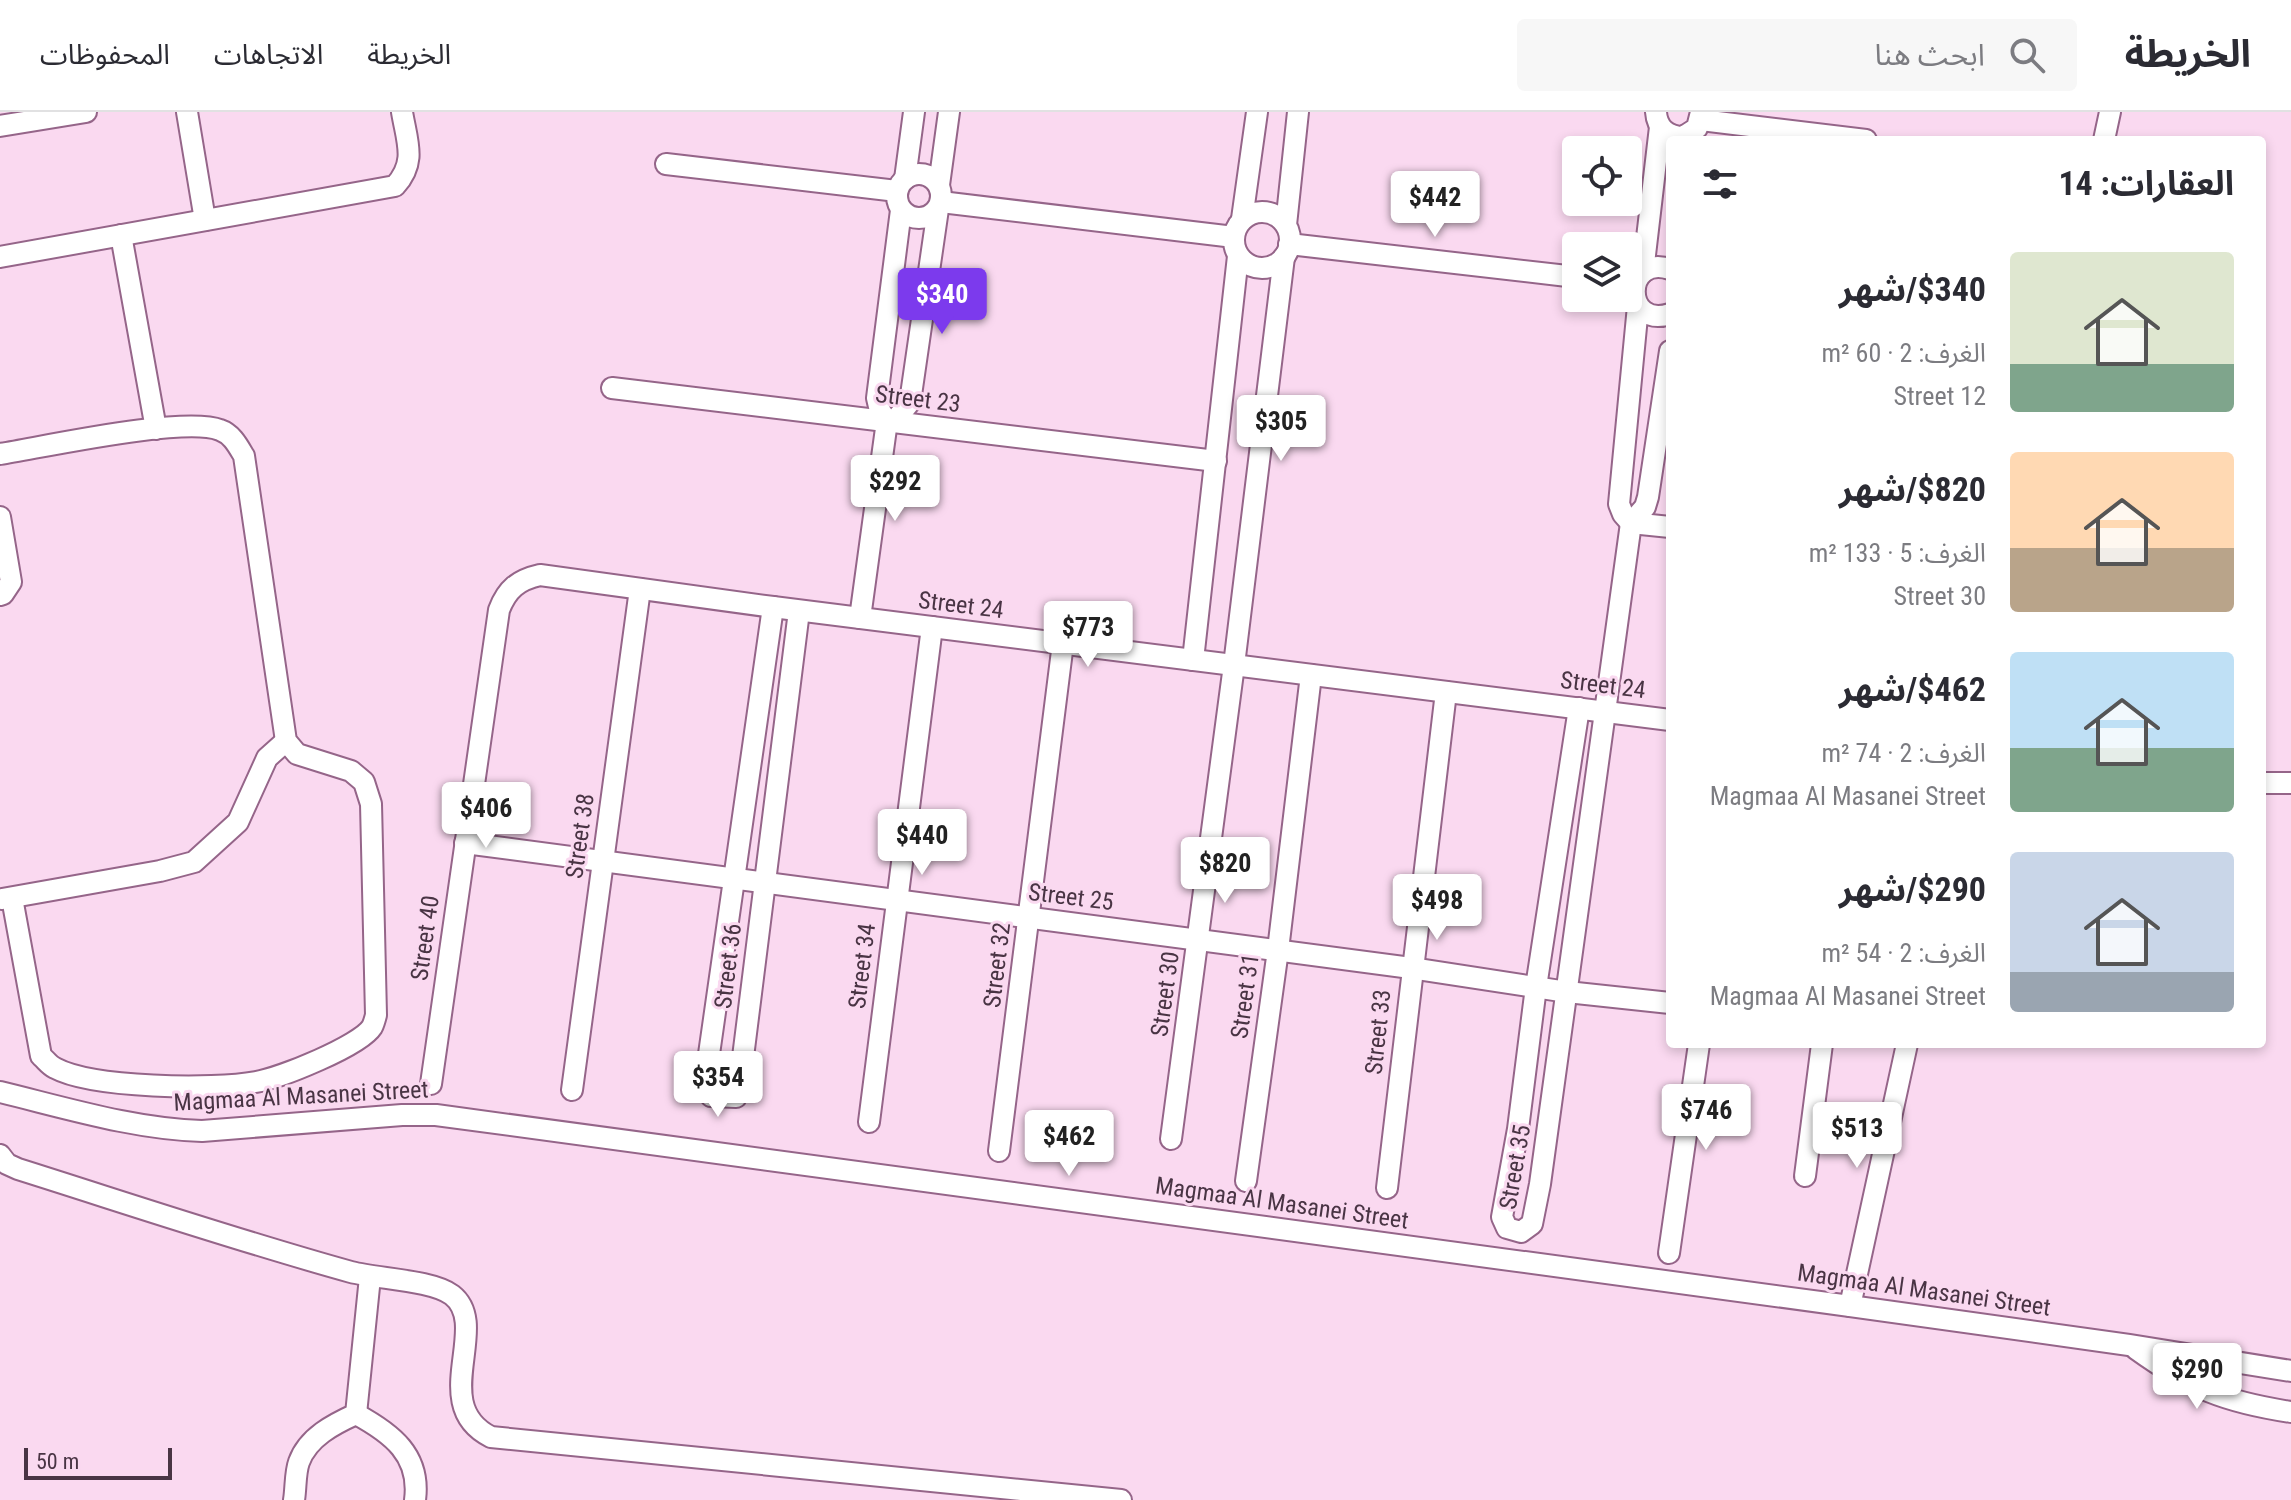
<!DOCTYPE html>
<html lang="ar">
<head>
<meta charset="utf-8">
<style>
	body { margin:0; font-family:"Roboto Condensed","Noto Sans Arabic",sans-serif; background:#f7f7f7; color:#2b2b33; direction:rtl; height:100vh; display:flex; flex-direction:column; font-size:30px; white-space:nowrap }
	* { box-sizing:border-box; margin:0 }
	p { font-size:26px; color:#7c7c81 }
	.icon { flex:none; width:44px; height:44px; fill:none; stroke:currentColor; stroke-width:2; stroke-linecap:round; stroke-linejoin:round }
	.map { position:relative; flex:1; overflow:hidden; direction:ltr }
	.details { position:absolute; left:1666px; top:24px; width:600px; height:912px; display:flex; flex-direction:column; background:#fff; border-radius:8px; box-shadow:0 4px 12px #0003; direction:rtl }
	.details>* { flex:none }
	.controls { position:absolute; left:1562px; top:24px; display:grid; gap:16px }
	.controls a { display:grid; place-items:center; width:80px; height:80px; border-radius:8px; background:#fff; box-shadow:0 4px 12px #0003; font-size:40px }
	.scale { position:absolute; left:24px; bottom:20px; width:148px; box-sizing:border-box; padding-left:8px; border:4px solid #493444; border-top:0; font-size:22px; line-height:28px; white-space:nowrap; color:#493444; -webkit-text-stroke:6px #fad9f0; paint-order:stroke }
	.price { position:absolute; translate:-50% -68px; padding:0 18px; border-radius:8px; background:#fff; color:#222; font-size:26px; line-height:52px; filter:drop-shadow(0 2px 4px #0008) }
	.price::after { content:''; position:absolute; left:50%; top:48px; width:24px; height:18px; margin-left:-12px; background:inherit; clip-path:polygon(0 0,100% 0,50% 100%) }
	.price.on { background:#7c3aed; color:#fff }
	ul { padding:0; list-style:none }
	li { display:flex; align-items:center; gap:24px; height:200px; padding:0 32px }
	li span { display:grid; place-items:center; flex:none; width:224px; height:160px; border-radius:8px; color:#555 }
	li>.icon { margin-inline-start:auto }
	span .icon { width:96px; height:96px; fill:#fffc; stroke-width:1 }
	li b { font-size:34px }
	h2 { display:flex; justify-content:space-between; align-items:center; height:96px; padding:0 32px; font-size:34px }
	header { display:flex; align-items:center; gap:48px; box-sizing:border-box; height:112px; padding:0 40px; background:#fff; border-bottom:2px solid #e1e1e2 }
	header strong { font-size:38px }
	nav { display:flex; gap:44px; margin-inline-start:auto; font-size:28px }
	.search { width:560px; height:72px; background:#f7f7f7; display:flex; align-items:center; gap:20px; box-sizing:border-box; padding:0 28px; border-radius:8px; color:#7c7c81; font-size:30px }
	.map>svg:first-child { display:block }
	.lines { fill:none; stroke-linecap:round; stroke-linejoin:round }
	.minor-casing { stroke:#956589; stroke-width:24 }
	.minor { stroke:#fff; stroke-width:20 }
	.labels { text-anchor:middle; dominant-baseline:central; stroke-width:6; stroke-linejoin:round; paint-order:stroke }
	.street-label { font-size:24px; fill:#493444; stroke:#fad9f0 }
</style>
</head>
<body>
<header>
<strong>الخريطة</strong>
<div class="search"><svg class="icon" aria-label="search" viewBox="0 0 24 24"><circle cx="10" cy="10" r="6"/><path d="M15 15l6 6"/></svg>ابحث هنا</div>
<nav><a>الخريطة</a><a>الاتجاهات</a><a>المحفوظات</a></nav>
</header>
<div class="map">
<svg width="2291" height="1388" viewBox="0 0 2291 1388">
	<rect width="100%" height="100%" fill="#fad9f0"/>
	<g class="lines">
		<defs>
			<g id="minor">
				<polyline points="187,0 205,108"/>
				<path d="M 1656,0 C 1657,16 1667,24 1683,25 L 1697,16 L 1701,0"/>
				<polyline points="1701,8 1866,28"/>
				<polyline points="0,14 86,0"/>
				<polyline points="2104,28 2110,0"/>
				<polyline points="666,52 897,79"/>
				<circle cx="919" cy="84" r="22"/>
				<polyline points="905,67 914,0"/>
				<polyline points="939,73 949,0"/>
				<polyline points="941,90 1234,125"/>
				<circle cx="1262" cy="128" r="28"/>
				<polyline points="1242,107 1257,0"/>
				<polyline points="1286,113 1298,0"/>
				<polyline points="121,123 156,317"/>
				<polyline points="1289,132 1576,165"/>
				<path d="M 0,145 L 395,74 C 417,50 407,30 402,0"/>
				<path d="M 1670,157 C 1623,142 1623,217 1670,202"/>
				<polyline points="1643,160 1660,15"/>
				<polyline points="612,276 1216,349"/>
				<polyline points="887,309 897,306 910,290 938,97"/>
				<path d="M 0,342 C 44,335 184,304 220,318 C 232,322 238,334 244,344 L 286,629 L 297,642 L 351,659 L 364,670 L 371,692 L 376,903 C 375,907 374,911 372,915 C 360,934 280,966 256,970 C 213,978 92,976 55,956 C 49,953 46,948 41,944 L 12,786"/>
				<polyline points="0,405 11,470 3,482 0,483"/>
				<polyline points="1631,411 1623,402 1619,392 1638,194"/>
				<polyline points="1631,411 1670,415"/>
				<polyline points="773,495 705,970 705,976 711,984 736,985 739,977 799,499"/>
				<polyline points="860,506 887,309 880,299 877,286 901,98"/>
				<polyline points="1193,548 1238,144"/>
				<polyline points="1579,596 1536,875 1518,1017 1502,1105 1507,1116 1521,1120 1532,1112 1540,1072 1631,411 1645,395 1648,385 1670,239"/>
				<polyline points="2262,671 2291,671"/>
				<polyline points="465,731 1411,856 1567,880 1670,891"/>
				<polyline points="2,787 160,759 194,750 238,710 267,646 286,629"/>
				<path d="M 431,972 L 499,498 C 507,477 518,468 540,463 L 773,495 L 1670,608"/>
				<polyline points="572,978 640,477"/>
				<path d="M 0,980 C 66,996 134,1017 202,1019 L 402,1003 L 436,1003 L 1850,1194 L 2129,1233 L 2291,1259"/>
				<polyline points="869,1010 932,515"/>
				<polyline points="1171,1027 1234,553 1284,145"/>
				<polyline points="999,1039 1063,531"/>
				<path d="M 0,1043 L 7,1052 L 18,1057 C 129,1092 239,1129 351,1160 C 378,1167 432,1168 452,1183 C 492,1214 427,1293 491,1325 L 1121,1388"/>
				<polyline points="1805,1064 1822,932"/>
				<polyline points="1246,1069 1278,838 1311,563"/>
				<polyline points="1387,1076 1446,580"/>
				<polyline points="1669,1141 1699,932"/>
				<polyline points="1850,1194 1907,932"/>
				<path d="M 2136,1237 C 2190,1276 2225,1290 2291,1300"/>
				<path d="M 356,1302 C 391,1321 421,1343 415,1388"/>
				<path d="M 294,1388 C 296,1376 295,1361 299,1350 C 308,1325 334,1312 356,1302 L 370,1165"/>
			</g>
		</defs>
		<use href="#minor" class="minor-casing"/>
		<use href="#minor" class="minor"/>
	</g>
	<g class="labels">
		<g class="street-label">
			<text transform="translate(918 287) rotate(7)">Street 23</text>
			<text transform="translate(961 493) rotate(7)">Street 24</text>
			<text transform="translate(1603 573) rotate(7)">Street 24</text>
			<text transform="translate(580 724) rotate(-82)">Street 38</text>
			<text transform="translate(1071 785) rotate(7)">Street 25</text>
			<text transform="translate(425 826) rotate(-82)">Street 40</text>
			<text transform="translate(997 853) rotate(-83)">Street 32</text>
			<text transform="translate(728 854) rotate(-83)">Street 36</text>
			<text transform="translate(862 854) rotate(-83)">Street 34</text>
			<text transform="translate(1165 882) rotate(-82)">Street 30</text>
			<text transform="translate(1245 884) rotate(-82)">Street 31</text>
			<text transform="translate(1378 920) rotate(-84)">Street 33</text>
			<text transform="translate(301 984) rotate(-3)">Magmaa Al Masanei Street</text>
			<text transform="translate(1515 1055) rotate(-80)">Street 35</text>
			<text transform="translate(1282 1091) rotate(8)">Magmaa Al Masanei Street</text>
			<text transform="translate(1924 1178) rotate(8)">Magmaa Al Masanei Street</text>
		</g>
	</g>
</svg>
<div class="controls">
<a><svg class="icon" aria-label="locate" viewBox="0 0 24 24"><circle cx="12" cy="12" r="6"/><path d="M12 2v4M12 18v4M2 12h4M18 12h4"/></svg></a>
<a><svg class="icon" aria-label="layers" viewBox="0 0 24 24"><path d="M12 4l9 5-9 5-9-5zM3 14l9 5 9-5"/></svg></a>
</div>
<div class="scale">50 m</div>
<b class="price" style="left:1435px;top:127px">$442</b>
<b class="price on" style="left:942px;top:224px">$340</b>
<b class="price" style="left:1281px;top:351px">$305</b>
<b class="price" style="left:895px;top:411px">$292</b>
<b class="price" style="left:1088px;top:557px">$773</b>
<b class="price" style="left:486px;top:738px">$406</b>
<b class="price" style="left:922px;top:765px">$440</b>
<b class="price" style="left:1225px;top:793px">$820</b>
<b class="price" style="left:1437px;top:830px">$498</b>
<b class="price" style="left:718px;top:1007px">$354</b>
<b class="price" style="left:1706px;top:1040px">$746</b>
<b class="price" style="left:1857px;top:1058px">$513</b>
<b class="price" style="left:1069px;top:1066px">$462</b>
<b class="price" style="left:2197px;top:1299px">$290</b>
<section class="details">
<h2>العقارات: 14<svg class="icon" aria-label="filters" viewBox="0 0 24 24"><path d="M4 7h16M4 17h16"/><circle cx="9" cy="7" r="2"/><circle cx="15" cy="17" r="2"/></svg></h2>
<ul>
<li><span style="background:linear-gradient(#dfe7d0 70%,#7fa58c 0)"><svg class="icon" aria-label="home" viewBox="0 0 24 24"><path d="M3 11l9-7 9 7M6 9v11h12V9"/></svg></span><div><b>$340/شهر</b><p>الغرف: 2 · 60 m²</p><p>Street 12</p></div></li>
<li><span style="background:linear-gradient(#ffd9b3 60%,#b9a48a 0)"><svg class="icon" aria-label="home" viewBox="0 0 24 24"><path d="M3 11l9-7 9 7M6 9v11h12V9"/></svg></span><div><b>$820/شهر</b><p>الغرف: 5 · 133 m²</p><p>Street 30</p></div></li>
<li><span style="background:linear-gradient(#bfe0f5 60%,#7fa58c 0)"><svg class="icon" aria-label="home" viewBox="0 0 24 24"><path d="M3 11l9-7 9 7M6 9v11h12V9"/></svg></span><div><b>$462/شهر</b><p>الغرف: 2 · 74 m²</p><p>Magmaa Al Masanei Street</p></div></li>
<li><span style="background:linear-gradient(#c9d6e8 75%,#9aa5b1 0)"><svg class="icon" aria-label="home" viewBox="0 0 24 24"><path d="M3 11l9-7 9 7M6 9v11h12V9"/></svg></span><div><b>$290/شهر</b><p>الغرف: 2 · 54 m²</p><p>Magmaa Al Masanei Street</p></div></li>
</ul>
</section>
</div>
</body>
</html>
